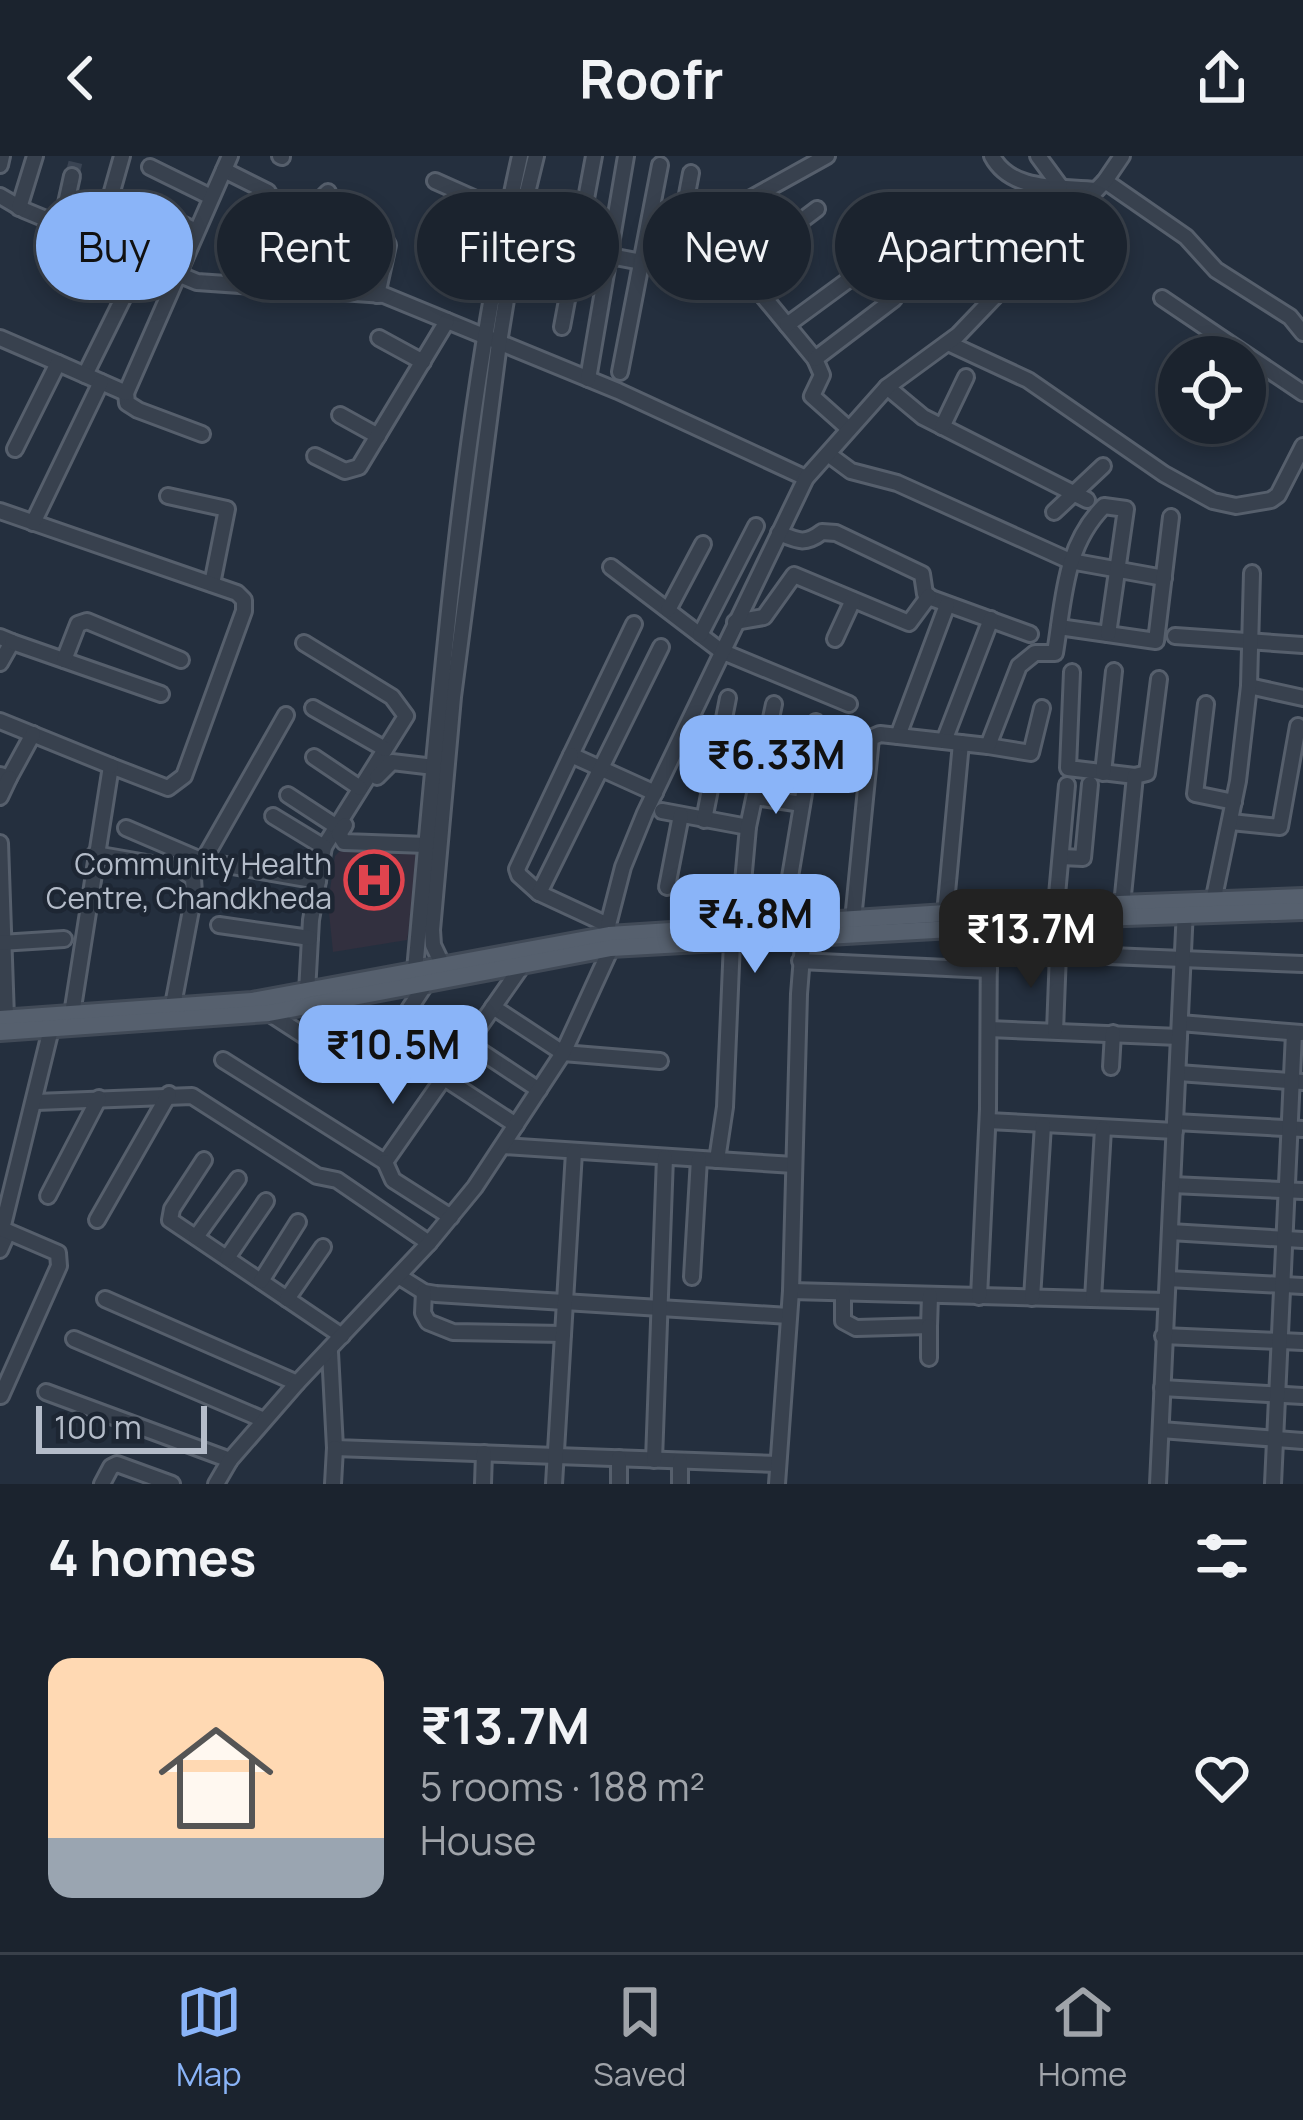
<!DOCTYPE html>
<html lang="en">
<head>
<meta charset="utf-8">
<style>
	body { margin:0; font-family:Manrope,sans-serif; background:#282f3a; color:#f1f3f6; height:100vh; display:flex; flex-direction:column; font-size:45px; white-space:nowrap }
	* { box-sizing:border-box; margin:0 }
	p { font-size:39px; color:#a0a4aa }
	.icon { flex:none; width:66px; height:66px; fill:none; stroke:currentColor; stroke-width:2; stroke-linecap:round; stroke-linejoin:round }
	.map { position:relative; height:1328px; overflow:hidden }
	.panel { display:flex; flex-direction:column; background:#1b232e; flex:1 }
	.panel>* { flex:none }
	.top-card { position:absolute; left:36px; top:36px; width:1233px; height:108px; display:flex; gap:24px }
	.buttons { position:absolute; left:1158px; top:180px; display:grid; gap:24px }
	.buttons a { display:grid; place-items:center; width:108px; height:108px; border-radius:50%; background:#1b232e; box-shadow:0 6px 18px #0003,0 0 0 3px #39404a; font-size:60px }
	.scale { position:absolute; left:36px; bottom:30px; width:171px; box-sizing:border-box; padding-left:12px; border:6px solid #b4bcc9; border-top:0; font-size:33px; line-height:42px; white-space:nowrap; color:#b4bcc9; -webkit-text-stroke:9px #1d2633; paint-order:stroke }
	.price { position:absolute; translate:-50% -102px; padding:0 27px; border-radius:24px; background:#8ab4f8; color:#111; font-size:39px; line-height:78px; filter:drop-shadow(0 3px 6px #0008) }
	.price::after { content:''; position:absolute; left:50%; top:72px; width:36px; height:27px; margin-left:-18px; background:inherit; clip-path:polygon(0 0,100% 0,50% 100%) }
	.price.active { background:#222; color:#fff }
	ul { padding:0; list-style:none }
	li { display:flex; align-items:center; gap:36px; height:300px; padding:0 48px }
	li+li { border-top:3px solid #39404a }
	li span { display:grid; place-items:center; flex:none; width:336px; height:240px; border-radius:24px; color:#555 }
	li>.icon { margin-inline-start:auto }
	span .icon { width:144px; height:144px; fill:#fffc; stroke-width:1 }
	li b { font-size:51px }
	h2 { display:flex; justify-content:space-between; align-items:center; height:144px; padding:0 48px; font-size:51px }
	.tag { padding:0 42px; border-radius:54px; background:#1b232e; box-shadow:0 6px 18px #0003,0 0 0 3px #39404a; font-size:42px; line-height:108px }
	.tag.active { background:#8ab4f8; color:#111 }
	header { display:flex; justify-content:space-between; align-items:center; height:156px; padding:0 48px; background:#1b232e; font-size:54px; font-weight:700 }
	.tab-bar { display:flex; justify-content:space-around; align-items:center; height:168px; border-top:3px solid #39404a; background:#1b232e; font-size:33px; color:#a0a4aa }
	.tab-bar a { display:grid; justify-items:center; gap:6px }
	.tab-bar .active { color:#8ab4f8 }
	.map>svg:first-child { display:block }
	.medical { fill:#32303f }
	.lines { fill:none; stroke-linecap:round; stroke-linejoin:round }
	.minor-tunnel { stroke:#3a4453; stroke-width:14; stroke-dasharray:14 7; stroke-linecap:butt }
	.minor-casing { stroke:#565f6c; stroke-width:20 }
	.major-casing { stroke:#414a57; stroke-width:22 }
	.minor { stroke:#38414e; stroke-width:14 }
	.major { stroke:#56606e; stroke-width:16 }
	.labels { text-anchor:middle; dominant-baseline:central; stroke-width:9; stroke-linejoin:round; paint-order:stroke }
	.poi-label { font-size:30px; fill:#b4bcc9; stroke:#1d2633; text-anchor:end }
</style>
</head>
<body>
<header><svg class="icon" aria-label="back" viewBox="0 0 24 24"><path d="M15 5l-7 7 7 7"/></svg>Roofr<svg class="icon" aria-label="share" viewBox="0 0 24 24"><path d="M12 15V3M7 8l5-5 5 5M5 13v7h14v-7"/></svg></header>
<div class="map">
<svg width="1303" height="1328" viewBox="0 0 1303 1328">
	<rect width="100%" height="100%" fill="#242f3e"/>
	<polygon class="medical" points="354,680 422,696 407,784 333,796 328,747 335,700"/>
	<g class="lines">
		<polyline class="minor-tunnel" points="72,20 77,0"/>
		<defs>
			<g id="minor">
				<polyline points="280,0 282,1"/>
				<path d="M 992,0 C 1011,36 1059,30 1096,34"/>
				<polyline points="1038,0 1060,30"/>
				<polyline points="0,9 2,0"/>
				<polyline points="150,11 211,41"/>
				<polyline points="224,14 268,36"/>
				<polyline points="435,25 507,57"/>
				<polyline points="1105,25 1186,81 1216,114 1290,161 1303,177"/>
				<polyline points="328,36 294,70 294,77 384,82 388,89 377,139"/>
				<polyline points="0,40 24,54 197,126 384,139 618,235 806,322"/>
				<polyline points="746,45 827,0"/>
				<polyline points="139,47 196,75"/>
				<polyline points="19,52 35,0"/>
				<polyline points="61,70 72,20"/>
				<polyline points="516,82 694,116"/>
				<polyline points="98,85 122,0"/>
				<polyline points="730,100 815,203 822,219 812,240 849,273"/>
				<polyline points="740,111 817,53"/>
				<polyline points="673,112 691,17"/>
				<polyline points="1162,142 1303,237"/>
				<polyline points="787,169 866,111"/>
				<polyline points="562,171 594,0"/>
				<polyline points="0,182 58,207"/>
				<polyline points="379,182 423,206"/>
				<polyline points="948,187 1028,224 1164,318 1213,345 1236,350 1271,344 1278,339 1303,290"/>
				<polyline points="815,203 894,143"/>
				<polyline points="620,216 660,9"/>
				<polyline points="85,219 142,104"/>
				<polyline points="588,223 626,0"/>
				<polyline points="887,231 923,261 1087,344"/>
				<polyline points="126,237 127,247 138,254 202,278"/>
				<polyline points="340,259 378,280"/>
				<polyline points="942,271 966,221"/>
				<polyline points="15,293 58,207 126,237 230,0"/>
				<polyline points="828,298 851,315 897,327 1070,405 1164,422"/>
				<polyline points="315,300 345,315 359,311 447,165"/>
				<polyline points="168,340 227,353 212,428"/>
				<polyline points="0,355 237,437 244,444 244,455 184,620 168,632 111,610 72,858"/>
				<polyline points="1054,356 1103,310"/>
				<polyline points="33,367 101,226"/>
				<path d="M 779,377 C 798,385 805,389 822,376 L 836,377 L 922,418 L 925,438 L 931,442 L 1030,478"/>
				<polyline points="611,411 721,495 849,548"/>
				<polyline points="668,454 703,388"/>
				<polyline points="735,466 764,461 794,419 909,467 929,440"/>
				<polyline points="634,468 571,599 655,637"/>
				<polyline points="1059,471 1156,485 1171,361"/>
				<polyline points="700,479 756,370"/>
				<polyline points="1175,480 1303,489"/>
				<polyline points="0,481 12,486 0,507"/>
				<polyline points="835,483 853,444"/>
				<polyline points="12,486 161,538"/>
				<polyline points="304,487 392,541 406,560 324,691 311,764 307,836"/>
				<polyline points="64,504 78,468 87,465 181,504"/>
				<polyline points="1072,516 1068,612 1135,620"/>
				<polyline points="1249,530 1303,542"/>
				<polyline points="1206,548 1195,638 1234,646"/>
				<polyline points="313,552 385,593"/>
				<polyline points="0,565 111,610"/>
				<polyline points="898,580 947,449"/>
				<polyline points="944,585 991,463"/>
				<polyline points="988,590 1031,597 1042,552"/>
				<polyline points="314,601 360,632"/>
				<polyline points="1103,617 1114,515"/>
				<polyline points="0,619 9,622 33,578"/>
				<polyline points="377,621 392,606 434,611"/>
				<polyline points="288,639 337,671"/>
				<polyline points="0,641 9,622"/>
				<polyline points="755,641 802,648"/>
				<polyline points="662,655 748,671"/>
				<polyline points="273,660 324,691"/>
				<polyline points="704,664 728,542"/>
				<polyline points="1231,666 1280,671 1298,570"/>
				<polyline points="345,669 339,678 344,686 426,689"/>
				<polyline points="126,672 203,705 318,725"/>
				<polyline points="0,687 6,862"/>
				<polyline points="95,698 181,713 193,722 194,738 173,849"/>
				<polyline points="1061,701 1083,702 1090,628"/>
				<polyline points="203,705 286,559"/>
				<polyline points="667,731 681,659"/>
				<polyline points="788,733 816,566"/>
				<polyline points="539,737 519,719 517,713 571,599"/>
				<polyline points="1213,746 1238,625 1249,530 1252,417"/>
				<polyline points="1122,749 1135,620 1147,617 1159,523"/>
				<polyline points="1056,750 1067,629"/>
				<polyline points="945,758 961,587"/>
				<path d="M 853,764 L 871,582 L 880,578 L 988,590 L 1019,510 L 1035,497 L 1055,497 C 1064,443 1064,390 1104,350 L 1126,353 L 1108,478"/>
				<polyline points="219,769 310,782"/>
				<polyline points="608,769 539,737 661,491"/>
				<polyline points="739,771 748,671 774,548"/>
				<polyline points="0,787 64,783"/>
				<polyline points="989,795 1303,808"/>
				<polyline points="800,805 989,814"/>
				<polyline points="443,810 433,789 432,774 453,541 499,187 516,82 536,0"/>
				<path d="M 415,814 C 440,542 460,267 520,0"/>
				<polyline points="493,851 563,897 660,905"/>
				<polyline points="269,857 357,914 369,914 427,826"/>
				<polyline points="1180,867 1301,877"/>
				<polyline points="989,873 1179,881"/>
				<polyline points="1055,875 1058,797"/>
				<polyline points="468,887 539,934"/>
				<polyline points="223,904 385,1006 524,807"/>
				<polyline points="1111,911 1113,877"/>
				<polyline points="1178,917 1303,926"/>
				<polyline points="444,922 516,969"/>
				<polyline points="36,946 192,940 317,1020 337,1024 429,1087"/>
				<polyline points="988,965 1175,975"/>
				<polyline points="1175,966 1303,973"/>
				<polyline points="503,990 794,1009"/>
				<polyline points="204,1004 172,1053 170,1064 342,1180"/>
				<polyline points="717,1004 725,951 732,786"/>
				<polyline points="385,1006 393,1024 451,1061"/>
				<polyline points="1172,1029 1303,1035"/>
				<polyline points="48,1040 99,942"/>
				<polyline points="97,1064 169,938"/>
				<polyline points="1170,1076 1303,1084"/>
				<polyline points="196,1081 238,1023"/>
				<polyline points="0,1094 8,1076"/>
				<polyline points="227,1102 266,1045"/>
				<polyline points="400,1121 424,1136 436,1138 789,1160"/>
				<polyline points="692,1121 699,1003"/>
				<polyline points="1168,1123 1303,1130"/>
				<polyline points="261,1125 298,1066"/>
				<polyline points="791,1135 1166,1145"/>
				<polyline points="424,1136 423,1157 428,1166 453,1176 563,1178"/>
				<polyline points="843,1137 843,1165 856,1172 929,1170 930,1140"/>
				<polyline points="979,1141 988,953 989,771"/>
				<polyline points="1032,1142 1043,969"/>
				<polyline points="105,1143 297,1227"/>
				<polyline points="287,1143 323,1091"/>
				<polyline points="1093,1143 1103,973"/>
				<polyline points="929,1170 929,1202"/>
				<polyline points="1163,1180 1303,1186"/>
				<polyline points="74,1183 264,1264"/>
				<polyline points="330,1196 335,1292 778,1308"/>
				<polyline points="1162,1232 1303,1240"/>
				<polyline points="46,1236 230,1304"/>
				<polyline points="1,1240 59,1110 58,1097 2,1073 51,873"/>
				<polyline points="1161,1274 1303,1285"/>
				<polyline points="654,1304 665,1001"/>
				<polyline points="102,1328 111,1311 117,1308 172,1328"/>
				<polyline points="216,1328 230,1304 297,1227 429,1087 475,1031 563,897 611,792 608,769 623,711 645,657 806,322 887,231 958,179 1105,25 1122,0"/>
				<polyline points="333,1328 335,1292"/>
				<polyline points="483,1328 484,1297"/>
				<polyline points="554,1328 574,996"/>
				<polyline points="619,1328 619,1302"/>
				<polyline points="680,1328 680,1305"/>
				<polyline points="777,1328 791,1135 799,838 804,776"/>
				<polyline points="1158,1328 1185,753"/>
				<polyline points="1273,1328 1294,877"/>
			</g>
			<g id="major">
				<polyline points="0,863 252,845 609,779 1039,751 1303,741"/>
				<polyline points="0,876 269,857 611,792 989,771 1039,764 1303,755"/>
			</g>
		</defs>
		<use href="#minor" class="minor-casing"/>
		<use href="#major" class="major-casing"/>
		<use href="#minor" class="minor"/>
		<use href="#major" class="major"/>
	</g>
	<defs>
		<symbol id="hospital-ring" viewBox="-11 -11 22 22"><circle r="9.5" fill="#1d2633" stroke="#e0444e" stroke-width="1.5"/><path d="M-5-5h3v3.5h4V-5h3V5h-3V1.5h-4V5h-3Z" fill="#e0444e"/></symbol>
	</defs>
	<g fill-rule="evenodd">
		<use href="#hospital-ring" x="341" y="691" width="66" height="66"/>
	</g>
	<g class="labels">
		<g class="poi-label">
			<text x="332" y="707">Community Health<tspan x="332" dy="34">Centre, Chandkheda</tspan></text>
		</g>
	</g>
</svg>
<div class="buttons">
<a><svg class="icon" aria-label="locate" viewBox="0 0 24 24"><circle cx="12" cy="12" r="6"/><path d="M12 2v4M12 18v4M2 12h4M18 12h4"/></svg></a>
</div>
<div class="scale">100 m</div>
<b class="price" style="left:776px;top:661px">₹6.33M</b>
<b class="price" style="left:755px;top:820px">₹4.8M</b>
<b class="price active" style="left:1031px;top:835px">₹13.7M</b>
<b class="price" style="left:393px;top:951px">₹10.5M</b>
<div class="top-card">
<a class="tag active">Buy</a>
<a class="tag">Rent</a>
<a class="tag">Filters</a>
<a class="tag">New</a>
<a class="tag">Apartment</a>
</div>
</div>
<section class="panel">
<h2>4 homes<svg class="icon" aria-label="filters" viewBox="0 0 24 24"><path d="M4 7h16M4 17h16"/><circle cx="9" cy="7" r="2"/><circle cx="15" cy="17" r="2"/></svg></h2>
<ul>
<li><span style="background:linear-gradient(#ffd9b3 75%,#9aa5b1 0)"><svg class="icon" aria-label="home" viewBox="0 0 24 24"><path d="M3 11l9-7 9 7M6 9v11h12V9"/></svg></span><div><b>₹13.7M</b><p>5 rooms · 188 m²</p><p>House</p></div><svg class="icon" aria-label="heart" viewBox="0 0 24 24"><path d="M12 20l-8-8c-3-5 5-10 8-4 3-6 11-1 8 4z"/></svg></li>
</ul>
</section>
<nav class="tab-bar">
<a class="active"><svg class="icon" aria-label="map" viewBox="0 0 24 24"><path d="M3 6l6-2 6 2 6-2v14l-6 2-6-2-6 2zM9 4v14M15 6v14"/></svg>Map</a>
<a><svg class="icon" aria-label="saved" viewBox="0 0 24 24"><path d="M7 4h10v16l-5-4-5 4z"/></svg>Saved</a>
<a><svg class="icon" aria-label="home" viewBox="0 0 24 24"><path d="M3 11l9-7 9 7M6 9v11h12V9"/></svg>Home</a>
</nav>
</body>
</html>
